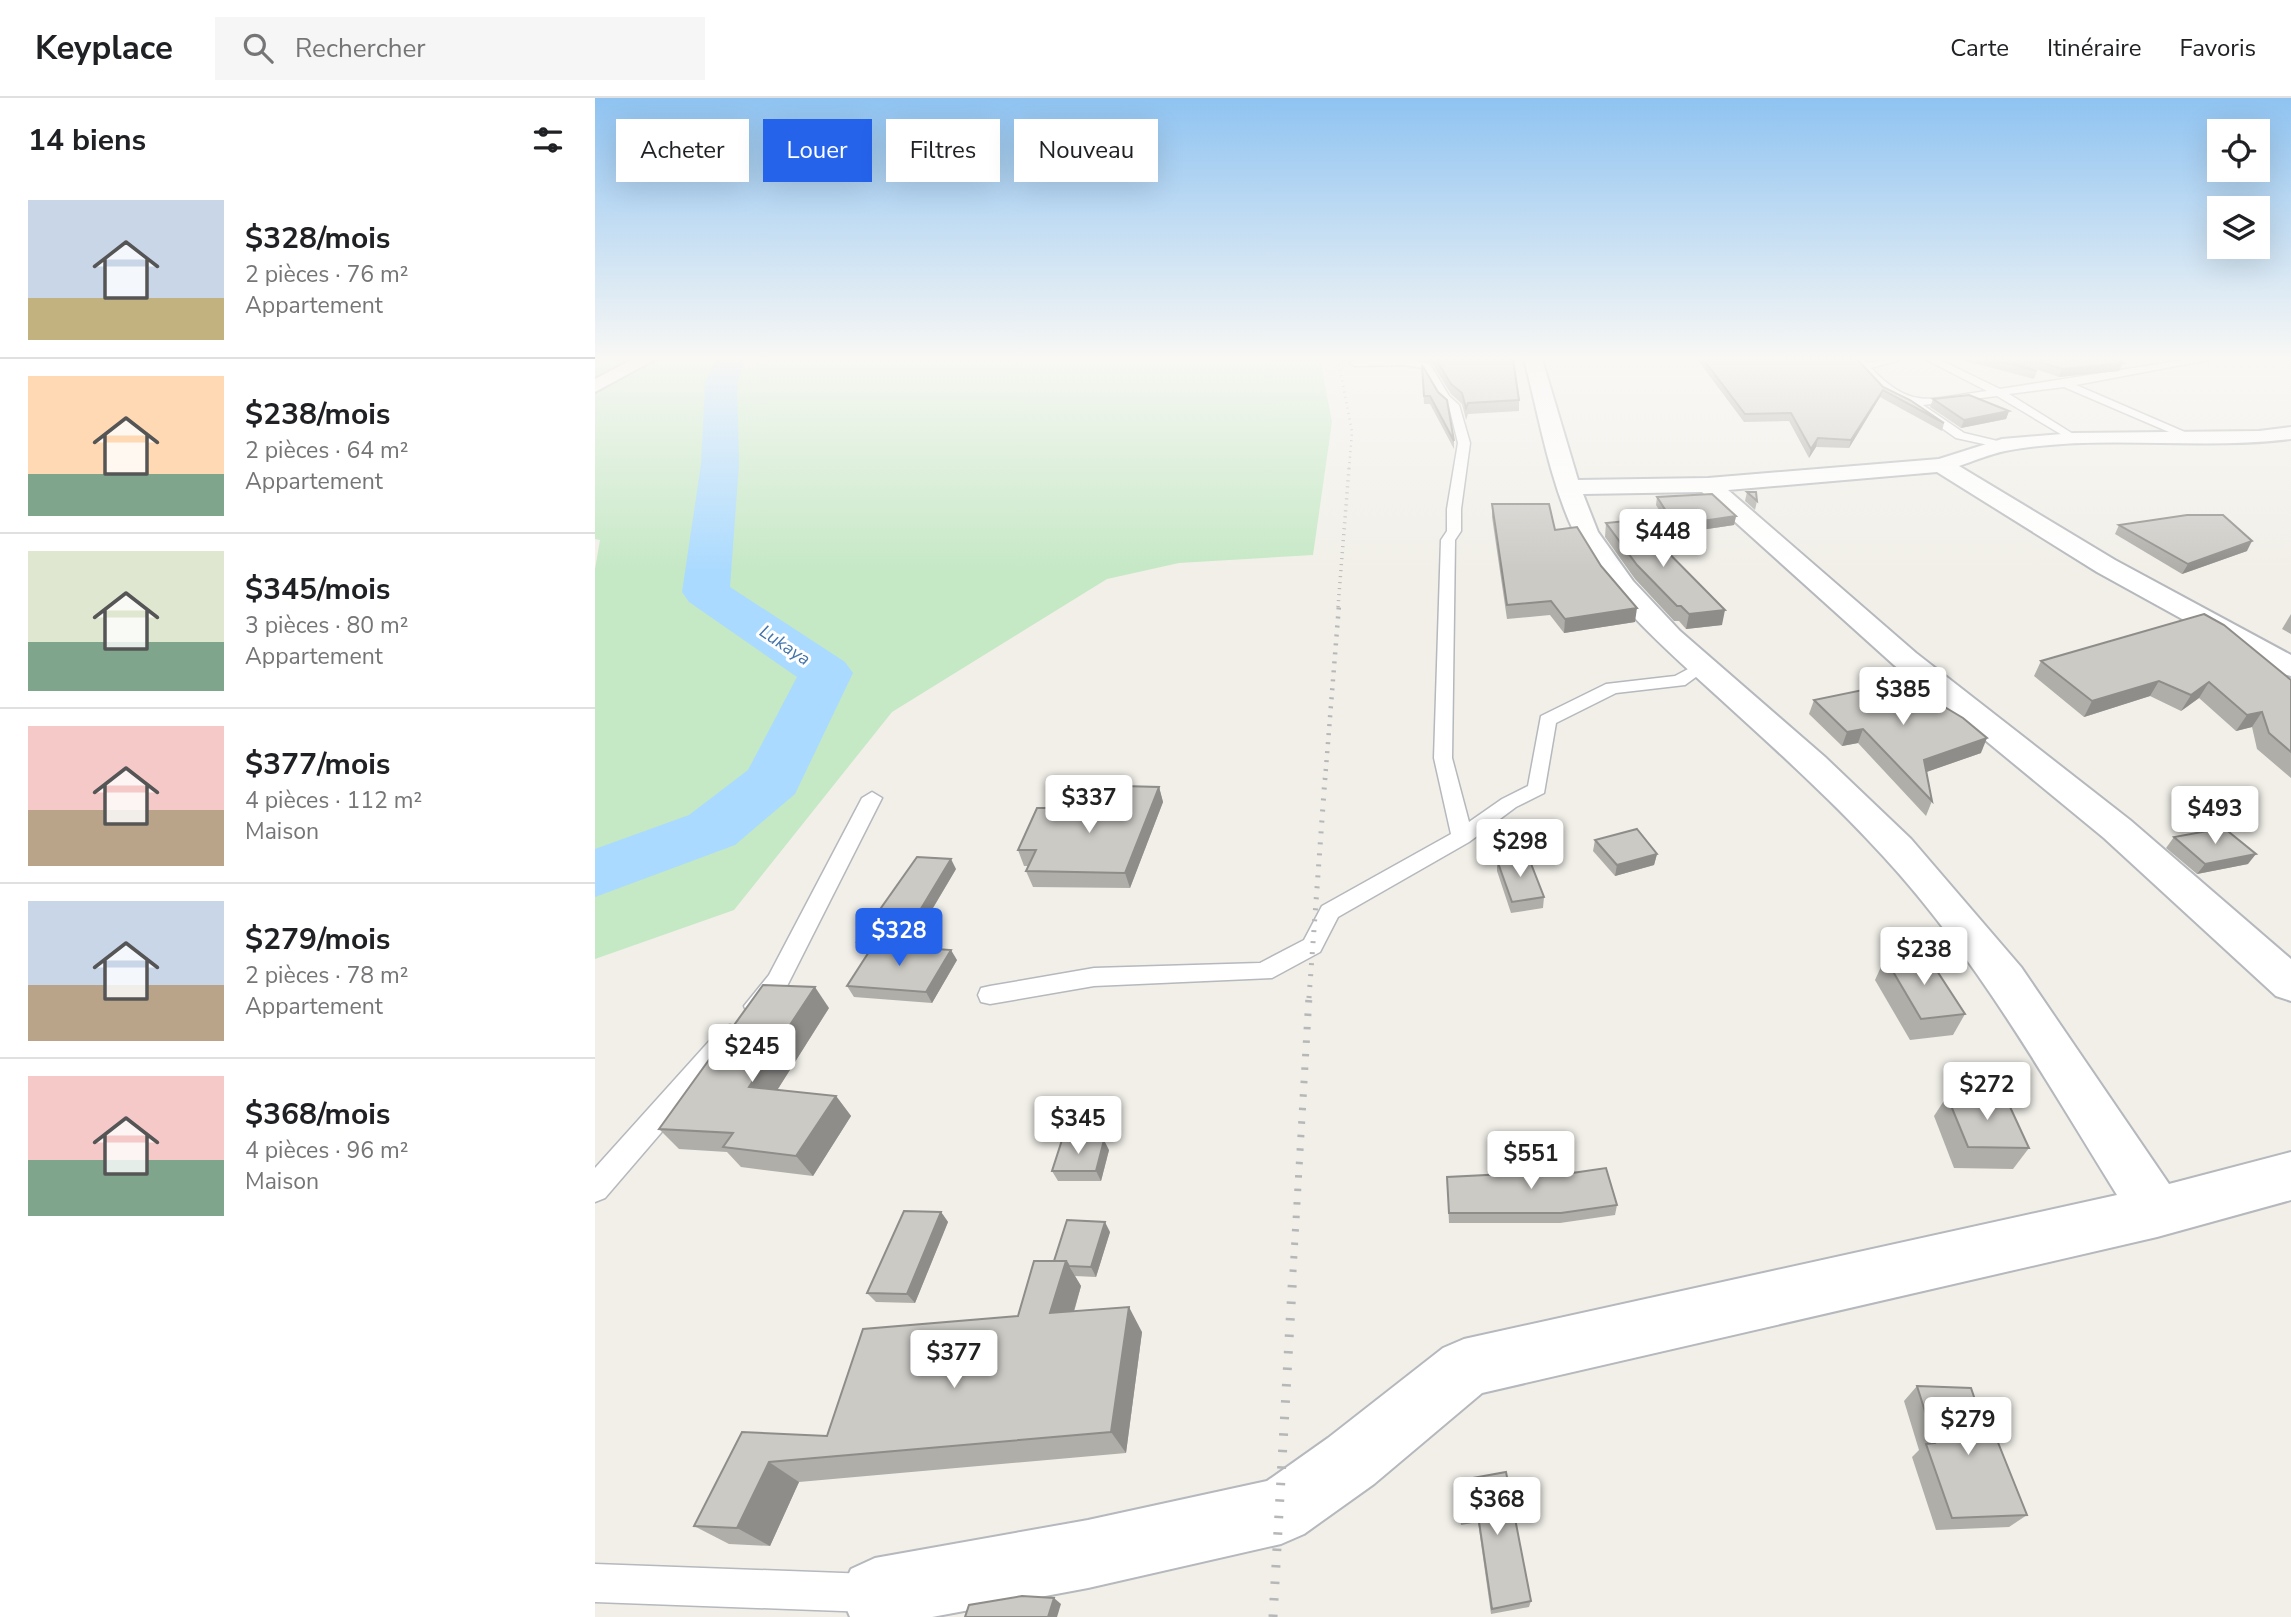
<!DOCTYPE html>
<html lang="fr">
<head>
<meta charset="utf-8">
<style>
	body { margin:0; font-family:"Nunito Sans",sans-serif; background:#f6f6f6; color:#202124; height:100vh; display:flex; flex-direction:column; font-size:26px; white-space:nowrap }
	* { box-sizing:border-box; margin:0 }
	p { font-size:23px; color:#757577 }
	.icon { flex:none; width:38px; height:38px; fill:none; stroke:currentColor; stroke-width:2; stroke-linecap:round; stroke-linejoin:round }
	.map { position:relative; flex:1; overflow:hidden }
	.drawer { display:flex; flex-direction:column; background:#fff; width:595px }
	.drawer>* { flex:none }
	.top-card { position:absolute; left:21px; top:21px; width:665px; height:63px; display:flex; gap:14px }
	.fabs { position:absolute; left:1612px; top:21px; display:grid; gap:14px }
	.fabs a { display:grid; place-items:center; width:63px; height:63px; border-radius:0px; background:#fff; box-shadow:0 7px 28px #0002; font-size:35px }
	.price { position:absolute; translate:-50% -60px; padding:0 16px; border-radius:7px; background:#fff; color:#222; font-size:23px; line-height:46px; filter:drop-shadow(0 2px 4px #0008) }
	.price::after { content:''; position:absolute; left:50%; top:42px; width:21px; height:16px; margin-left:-10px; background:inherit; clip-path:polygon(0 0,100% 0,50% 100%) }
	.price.active { background:#2563eb; color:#fff }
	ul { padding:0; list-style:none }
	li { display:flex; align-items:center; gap:21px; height:175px; padding:0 28px }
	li+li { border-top:2px solid #e0e0e0 }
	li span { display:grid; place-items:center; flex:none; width:196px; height:140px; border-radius:0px; color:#555 }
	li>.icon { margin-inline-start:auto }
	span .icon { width:84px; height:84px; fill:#fffc; stroke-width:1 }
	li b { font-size:30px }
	h2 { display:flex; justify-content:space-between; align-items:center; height:84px; padding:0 28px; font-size:30px }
	.pill { padding:0 24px; border-radius:0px; background:#fff; box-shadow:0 7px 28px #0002; font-size:24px; line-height:63px }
	.pill.active { background:#2563eb; color:#fff }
	header { display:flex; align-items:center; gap:42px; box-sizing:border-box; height:98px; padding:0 35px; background:#fff; border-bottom:2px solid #e0e0e0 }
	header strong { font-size:33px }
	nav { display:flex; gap:38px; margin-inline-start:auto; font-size:24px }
	.search { width:490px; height:63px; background:#f6f6f6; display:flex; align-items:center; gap:18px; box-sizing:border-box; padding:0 24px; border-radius:0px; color:#757577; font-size:26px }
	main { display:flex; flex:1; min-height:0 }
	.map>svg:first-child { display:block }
	.green { fill:#c5e8c5 }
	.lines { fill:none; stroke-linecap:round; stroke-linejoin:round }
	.river { fill:#aadaff; fill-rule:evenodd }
	.service-casing { stroke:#b5b8bc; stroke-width:3 }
	.minor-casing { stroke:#b5b8bc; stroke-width:4 }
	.service { fill:#fff; fill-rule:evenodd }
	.minor { fill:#fff; fill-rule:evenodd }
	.rail-far5 { stroke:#b6b7b8; stroke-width:2.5; stroke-dasharray:1 4.5; stroke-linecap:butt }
	.rail-far4 { stroke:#b6b7b8; stroke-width:3.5; stroke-dasharray:1 5; stroke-linecap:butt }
	.rail-far3 { stroke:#b6b7b8; stroke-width:4.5; stroke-dasharray:2 7; stroke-linecap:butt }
	.rail-far2 { stroke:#b6b7b8; stroke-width:5; stroke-dasharray:2 9; stroke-linecap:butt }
	.rail-far1 { stroke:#b6b7b8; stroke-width:7; stroke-dasharray:2.5 11; stroke-linecap:butt }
	.rail { stroke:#b6b7b8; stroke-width:9; stroke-dasharray:2.5 14; stroke-linecap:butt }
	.wall { fill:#afaea9 }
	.shaded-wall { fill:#8f8d8a }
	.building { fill:#cccac5; stroke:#8f8d8a; stroke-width:2 }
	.labels { text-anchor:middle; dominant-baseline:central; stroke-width:6; stroke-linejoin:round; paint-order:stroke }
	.far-water-label { font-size:18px; font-style:italic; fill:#4174aa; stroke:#fff }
</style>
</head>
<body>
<header>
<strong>Keyplace</strong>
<div class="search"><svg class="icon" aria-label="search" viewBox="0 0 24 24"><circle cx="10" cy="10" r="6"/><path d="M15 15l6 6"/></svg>Rechercher</div>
<nav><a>Carte</a><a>Itinéraire</a><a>Favoris</a></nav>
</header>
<main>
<section class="drawer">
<h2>14 biens<svg class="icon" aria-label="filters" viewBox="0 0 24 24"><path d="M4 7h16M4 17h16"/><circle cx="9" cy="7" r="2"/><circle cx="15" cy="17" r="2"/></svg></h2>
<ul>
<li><span style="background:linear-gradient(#c9d6e8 70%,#c2b280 0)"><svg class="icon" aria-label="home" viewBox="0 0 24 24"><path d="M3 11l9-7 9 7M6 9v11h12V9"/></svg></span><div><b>$328/mois</b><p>2 pièces · 76 m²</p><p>Appartement</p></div></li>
<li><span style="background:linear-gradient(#ffd9b3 70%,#7fa58c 0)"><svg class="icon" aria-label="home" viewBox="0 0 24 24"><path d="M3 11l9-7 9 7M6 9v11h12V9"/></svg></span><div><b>$238/mois</b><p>2 pièces · 64 m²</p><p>Appartement</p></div></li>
<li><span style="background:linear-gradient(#dfe7d0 65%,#7fa58c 0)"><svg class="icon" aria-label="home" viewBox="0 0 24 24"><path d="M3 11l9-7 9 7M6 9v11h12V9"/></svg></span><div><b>$345/mois</b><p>3 pièces · 80 m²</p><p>Appartement</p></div></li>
<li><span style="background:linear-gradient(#f6c9c9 60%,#b9a48a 0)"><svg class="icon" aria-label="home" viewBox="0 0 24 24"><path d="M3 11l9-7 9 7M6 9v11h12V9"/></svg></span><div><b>$377/mois</b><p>4 pièces · 112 m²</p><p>Maison</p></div></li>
<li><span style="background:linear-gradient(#c9d6e8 60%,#b9a48a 0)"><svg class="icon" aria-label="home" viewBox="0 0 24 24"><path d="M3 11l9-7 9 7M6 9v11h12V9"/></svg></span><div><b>$279/mois</b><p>2 pièces · 78 m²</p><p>Appartement</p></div></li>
<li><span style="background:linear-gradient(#f6c9c9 60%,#7fa58c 0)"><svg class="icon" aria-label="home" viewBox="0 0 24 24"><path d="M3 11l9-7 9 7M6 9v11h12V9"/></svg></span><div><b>$368/mois</b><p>4 pièces · 96 m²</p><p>Maison</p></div></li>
</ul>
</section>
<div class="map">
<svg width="1696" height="1519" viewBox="0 0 1696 1519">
	<rect width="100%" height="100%" fill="#f1efe8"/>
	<polygon class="green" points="0,261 122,261 118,269 158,270 165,261 725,261 737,324 718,457 584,465 512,481 297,614 139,812 0,861 0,471 5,442 0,441"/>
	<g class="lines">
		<polygon class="river" points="121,261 151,261 142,285 144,366 135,489 250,564 258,575 200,696 140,747 0,799 0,751 94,717 153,672 202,579 94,504 87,494 106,366 110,285"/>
		<defs>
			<g id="service">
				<polygon points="810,261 835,266 854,298 864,307 875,345 866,411 866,433 860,442 857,660 874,724 907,701 933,688 946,618 1011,586 1080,578 1108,563 1116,568 1090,587 1021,595 961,625 949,695 921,709 874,744 743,819 725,854 677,880 499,888 395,906 386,904 383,897 386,890 395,888 499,870 665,865 709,842 727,808 856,736 839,660 846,442 852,433 852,411 863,345 854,308 845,300 828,270 809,267 760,268 755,265 760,262"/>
				<path d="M 1257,261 L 1268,261 L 1271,265 L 1308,261 L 1276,270 C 1318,314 1336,300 1392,293 L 1330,261 L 1343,261 L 1405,291 L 1595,261 L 1618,261 L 1481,287 L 1599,338 L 1599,342 L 1595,343 L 1469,289 L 1414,296 L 1483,339 L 1483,343 L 1479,344 L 1402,298 L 1328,307 L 1369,335 L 1411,345 L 1411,349 L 1407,350 L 1361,340 L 1314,307 L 1288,295 Z"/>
				<path d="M 277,694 L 287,700 L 191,890 C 180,902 171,921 152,915 L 149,908 L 174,877 L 267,700 Z"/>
				<polygon points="135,927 144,930 148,937 144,944 10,1100 0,1104 0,1070 126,930"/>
				<polygon points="0,1466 274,1476 287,1482 293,1495 287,1508 274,1514 0,1504"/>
			</g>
			<g id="minor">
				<polygon points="38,261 61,261 0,294 0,281"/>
				<path d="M 929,261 L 947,261 L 983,382 L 1113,380 L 1344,361 L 1407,341 L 1479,335 L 1664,333 L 1696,329 L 1696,341 C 1602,353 1503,335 1410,353 C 1395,356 1379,363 1364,368 L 1520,462 L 1696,557 L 1696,578 L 1685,575 L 1502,474 L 1342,374 L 1133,392 L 1321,555 L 1535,722 L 1696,861 L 1696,903 L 1681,898 L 1509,740 L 1299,567 L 1107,394 L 988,396 L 1003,434 L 1038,483 L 1085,533 L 1230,659 L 1316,741 L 1426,869 L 1574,1086 L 1696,1054 L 1696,1102 L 1562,1139 L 887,1295 L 779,1386 L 709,1436 L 686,1446 L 493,1490 L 337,1519 L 255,1519 L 245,1495 L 256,1471 L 280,1460 L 493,1422 L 672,1383 L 733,1340 L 848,1250 L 869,1241 L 1522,1097 C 1450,981 1382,860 1288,758 C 1236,701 1178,649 1121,597 C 1069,549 1009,499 979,434 C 954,381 944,318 929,261 Z"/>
			</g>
		</defs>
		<use href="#service" class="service-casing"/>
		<use href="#minor" class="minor-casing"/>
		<use href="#service" class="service"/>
		<use href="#minor" class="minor"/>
		<polyline class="rail-far5" points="743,261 757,334 754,371"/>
		<polyline class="rail-far4" points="743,509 754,370"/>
		<polyline class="rail-far3" points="730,682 744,507"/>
		<polyline class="rail-far2" points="714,900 730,680"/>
		<polyline class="rail-far1" points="698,1174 714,898"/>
		<polyline class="rail" points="678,1519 698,1173"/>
	</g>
	<g class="wall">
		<polygon points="827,261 918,261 924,302 924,313 873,316 871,322 867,306 856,296 837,265"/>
		<polygon points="1102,261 1262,261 1288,289 1349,325 1347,333 1285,299 1254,350 1221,349 1214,360 1194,323 1149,324"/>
		<polygon points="1372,261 1410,261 1442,273 1439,281 1371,263"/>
		<polygon points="1412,261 1519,261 1524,273 1464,279"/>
		<polygon points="827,267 859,343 859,351 835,306 829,306"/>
		<polygon points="1338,301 1414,313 1411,321 1366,330 1335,309"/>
		<polygon points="1152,394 1162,403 1160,412 1150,403"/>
		<polygon points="1062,399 1141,418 1139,427 1079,436 1061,407"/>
		<polygon points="897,406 960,432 1040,524 969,535 955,517 912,521 897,419"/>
		<polygon points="1011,425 1127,527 1091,531 1084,523 1079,523 1040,481 1010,439"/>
		<polygon points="1524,427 1652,453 1587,476 1520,436"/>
		<polygon points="1696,516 1696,536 1687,531"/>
		<polygon points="1446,563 1696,582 1696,680 1662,651 1657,629 1641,633 1604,600 1586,613 1555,598 1489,619 1439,578"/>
		<polygon points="1219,602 1386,655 1331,674 1337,703 1331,718 1263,645 1247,648 1214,616"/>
		<polygon points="564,689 568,704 535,790 438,789 431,773 434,768 429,768 423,752"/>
		<polygon points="1579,739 1653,766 1602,776 1571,750"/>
		<polygon points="1000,742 1062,756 1059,767 1020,778 998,753"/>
		<polygon points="902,762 949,799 948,810 916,815 902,773"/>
		<polygon points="361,771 315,849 362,862 337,905 259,899 252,888 273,855 268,855 262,844"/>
		<polygon points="1290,860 1370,916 1358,937 1315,942 1280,882"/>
		<polygon points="234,910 182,992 241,998 256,1018 218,1078 146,1069 132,1054 84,1051 64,1031"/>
		<polygon points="1352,998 1434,1050 1418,1071 1359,1070 1339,1018"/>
		<polygon points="514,1052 506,1083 463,1083 457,1073"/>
		<polygon points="911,1068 970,1076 1022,1107 1020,1117 965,1125 854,1125 852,1079 910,1076"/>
		<polygon points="346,1114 353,1124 320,1205 281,1204 272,1195"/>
		<polygon points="515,1134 501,1179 480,1178 486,1188 479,1214 547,1234 531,1355 204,1384 175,1448 134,1446 99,1428 147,1334 232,1338 423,1218 459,1163"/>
		<polygon points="1322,1288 1394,1343 1432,1417 1414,1429 1341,1432 1317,1359 1324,1352 1309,1303"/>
		<polygon points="861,1383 936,1503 934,1509 896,1516 883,1424 866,1427 861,1390"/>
	</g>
	<g class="shaded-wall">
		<polygon points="1528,265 1524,273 1464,279 1467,271"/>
		<polygon points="1288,292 1285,299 1254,350 1256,342"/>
		<polygon points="1414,313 1411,321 1366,330 1369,322"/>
		<polygon points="1223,340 1221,349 1214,360 1216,351"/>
		<polygon points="1141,418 1139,427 1079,436 1080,427"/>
		<polygon points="1657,443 1652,453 1587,476 1593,466"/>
		<polygon points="1042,510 1040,524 969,535 970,521"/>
		<polygon points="1130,512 1127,527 1091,531 1094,516"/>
		<polygon points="1564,583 1555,598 1489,619 1497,603"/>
		<polygon points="1614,584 1604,600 1586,613 1596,597"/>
		<polygon points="1667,614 1657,629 1641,633 1652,617"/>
		<polygon points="1268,631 1263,645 1247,648 1252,634"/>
		<polygon points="1392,640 1386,655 1323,677 1329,662"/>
		<polygon points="564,689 568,704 535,790 530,775"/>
		<polygon points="1062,756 1059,767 1020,778 1022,767"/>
		<polygon points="1661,756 1653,766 1602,776 1610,766"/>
		<polygon points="356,761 361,771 310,857 304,847"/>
		<polygon points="356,852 362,862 337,905 331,894"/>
		<polygon points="220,889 234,910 171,1010 154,989"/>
		<polygon points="241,998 256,1018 218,1078 201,1058"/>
		<polygon points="509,1042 514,1052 506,1083 501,1073"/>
		<polygon points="346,1114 353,1124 320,1205 312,1196"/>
		<polygon points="510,1124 515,1134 501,1179 496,1169"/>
		<polygon points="471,1163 486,1188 471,1240 455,1215"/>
		<polygon points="534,1209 547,1234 531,1355 516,1334"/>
		<polygon points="174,1364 204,1384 175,1448 142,1430"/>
		<polygon points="459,1500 466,1506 462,1519 453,1519"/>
	</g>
	<g class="building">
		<polygon points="841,261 918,261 924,302 873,305 871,310 867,295 856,286"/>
		<polygon points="1108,261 1262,261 1288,289 1315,302 1349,325 1288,292 1256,342 1223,340 1216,351 1196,315 1150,316"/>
		<polygon points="1396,261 1410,261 1442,273"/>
		<polygon points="1438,261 1519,261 1528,265 1467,271"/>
		<polygon points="827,267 843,294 852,302 859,343 835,298 829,298"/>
		<polygon points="1374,297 1414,313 1369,322 1338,301"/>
		<polygon points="1152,394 1161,394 1162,403"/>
		<polygon points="1117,396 1141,418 1080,427 1062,399"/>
		<polygon points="897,406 954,406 960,432 982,429 1006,468 1042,510 970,521 956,503 912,507"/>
		<polygon points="1592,417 1628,417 1657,443 1593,466 1524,427"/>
		<polygon points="1041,422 1130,512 1094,516 1086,508 1082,508 1042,467 1011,425"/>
		<polygon points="1609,516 1629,527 1696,582 1696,654 1674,635 1667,614 1652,617 1614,584 1596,597 1564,583 1497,603 1446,563"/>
		<polygon points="1292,587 1318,605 1333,599 1368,620 1392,640 1329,662 1337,703 1268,631 1252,634 1219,602"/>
		<polygon points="528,688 564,689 530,775 431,773 441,752 423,752 442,710 517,710"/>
		<polygon points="1629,730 1661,756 1610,766 1579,739"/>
		<polygon points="1042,731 1062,756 1022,767 1000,742"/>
		<polygon points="933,758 949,799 917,804 902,762"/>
		<polygon points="322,759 356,761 304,847 262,844"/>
		<polygon points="279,846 356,852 331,894 252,888"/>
		<polygon points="1331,856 1370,916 1326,921 1290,860"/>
		<polygon points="168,887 220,889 154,989 241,998 201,1058 128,1049 138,1035 64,1031"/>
		<polygon points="1352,998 1410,998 1434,1050 1373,1049"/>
		<polygon points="467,1042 509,1042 501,1073 457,1073"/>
		<polygon points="911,1068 970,1069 970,1076 1011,1070 1022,1107 966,1115 854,1115 852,1079 911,1076"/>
		<polygon points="309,1113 346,1114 312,1196 272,1195"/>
		<polygon points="472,1122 510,1124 496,1169 474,1168 471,1163 459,1163"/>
		<polygon points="439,1163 471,1163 455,1215 534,1209 516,1334 174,1364 142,1430 99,1428 147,1334 232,1338 268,1231 423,1218"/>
		<polygon points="1322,1288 1376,1290 1394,1343 1402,1342 1432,1417 1357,1420 1331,1346 1340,1345"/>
		<polygon points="911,1374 936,1503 897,1511 883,1417 866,1420 861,1383"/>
		<polygon points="427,1498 459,1500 453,1519 370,1519 374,1507"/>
	</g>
	<linearGradient id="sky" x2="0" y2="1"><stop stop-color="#8fc3f1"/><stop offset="0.55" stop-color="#f9f8f5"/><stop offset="1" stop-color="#f9f8f5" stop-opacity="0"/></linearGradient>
	<rect width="1696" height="474" fill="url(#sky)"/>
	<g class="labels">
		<g class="far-water-label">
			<text transform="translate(190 547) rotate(34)">Lukaya</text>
		</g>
	</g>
</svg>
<div class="fabs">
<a><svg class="icon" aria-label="locate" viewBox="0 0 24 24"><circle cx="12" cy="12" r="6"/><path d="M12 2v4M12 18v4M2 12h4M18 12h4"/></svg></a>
<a><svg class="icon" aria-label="layers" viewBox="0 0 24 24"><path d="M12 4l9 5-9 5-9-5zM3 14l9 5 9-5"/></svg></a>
</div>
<b class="price" style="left:1068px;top:471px">$448</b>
<b class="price" style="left:1308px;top:629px">$385</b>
<b class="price" style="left:494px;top:737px">$337</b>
<b class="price" style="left:1620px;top:748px">$493</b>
<b class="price" style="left:925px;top:781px">$298</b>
<b class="price active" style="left:304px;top:870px">$328</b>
<b class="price" style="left:1329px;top:889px">$238</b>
<b class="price" style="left:157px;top:986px">$245</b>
<b class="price" style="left:1392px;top:1024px">$272</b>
<b class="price" style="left:483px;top:1058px">$345</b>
<b class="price" style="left:936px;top:1093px">$551</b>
<b class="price" style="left:359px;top:1292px">$377</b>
<b class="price" style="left:1373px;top:1359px">$279</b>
<b class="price" style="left:902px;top:1439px">$368</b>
<div class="top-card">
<a class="pill">Acheter</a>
<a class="pill active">Louer</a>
<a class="pill">Filtres</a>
<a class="pill">Nouveau</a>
</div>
</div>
</main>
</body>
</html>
